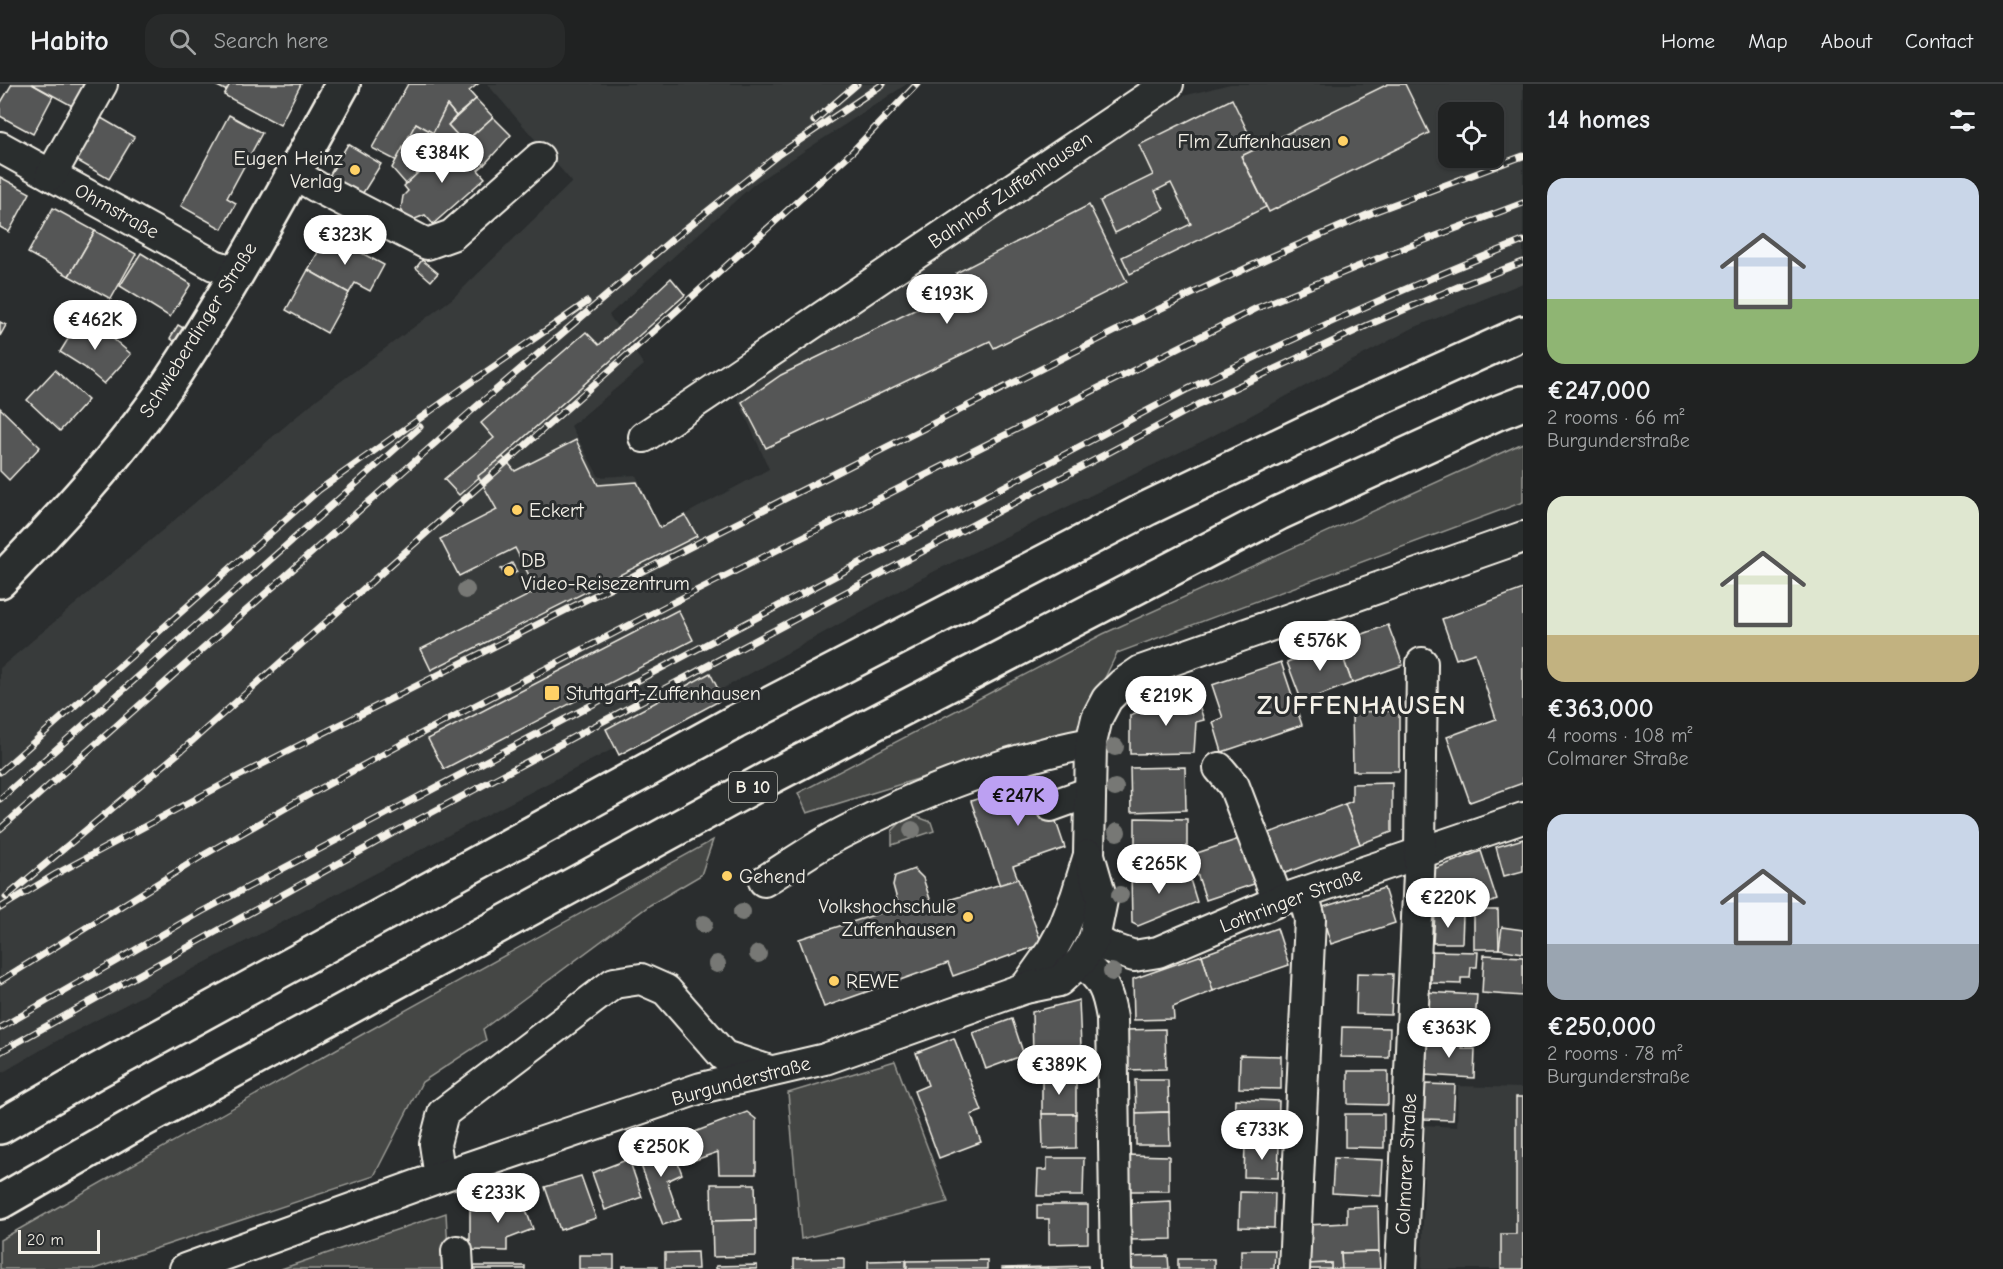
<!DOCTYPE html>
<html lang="en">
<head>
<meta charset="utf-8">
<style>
	body { margin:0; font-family:"Comic Neue",sans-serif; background:#282a2a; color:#f1f3f6; height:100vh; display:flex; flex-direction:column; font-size:22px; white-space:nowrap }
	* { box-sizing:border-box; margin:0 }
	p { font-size:20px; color:#a2a4a5 }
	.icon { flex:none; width:33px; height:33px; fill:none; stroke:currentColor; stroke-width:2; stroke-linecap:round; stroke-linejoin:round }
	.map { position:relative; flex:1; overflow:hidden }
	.side { display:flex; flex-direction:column; background:#202222; width:480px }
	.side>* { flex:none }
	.controls { position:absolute; left:1438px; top:18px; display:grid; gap:12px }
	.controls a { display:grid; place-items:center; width:66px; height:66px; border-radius:12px; background:#202222; box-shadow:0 2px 4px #0004,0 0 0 2px #3d3f40; font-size:30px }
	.scale { position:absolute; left:18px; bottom:15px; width:82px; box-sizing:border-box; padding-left:6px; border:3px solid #f4f1e8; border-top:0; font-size:16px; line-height:21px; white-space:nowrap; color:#f4f1e8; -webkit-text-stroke:4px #2a2d2e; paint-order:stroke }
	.price { position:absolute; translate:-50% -51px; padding:0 14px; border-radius:21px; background:#fff; color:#222; font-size:20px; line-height:39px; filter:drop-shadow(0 2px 3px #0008) }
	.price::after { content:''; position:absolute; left:50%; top:36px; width:18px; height:14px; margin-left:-9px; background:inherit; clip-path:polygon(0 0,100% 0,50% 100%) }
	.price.on { background:#bca0f2; color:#111 }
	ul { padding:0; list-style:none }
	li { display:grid; align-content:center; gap:12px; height:318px; padding:0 24px }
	li span { display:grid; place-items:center; height:186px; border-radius:18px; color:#555 }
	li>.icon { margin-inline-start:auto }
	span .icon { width:108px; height:108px; fill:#fffc; stroke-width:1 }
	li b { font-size:26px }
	h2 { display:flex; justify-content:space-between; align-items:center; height:72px; padding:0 24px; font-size:26px }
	header { display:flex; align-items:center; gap:36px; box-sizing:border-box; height:84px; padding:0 30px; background:#202222; border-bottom:2px solid #3d3f40 }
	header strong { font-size:28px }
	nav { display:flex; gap:33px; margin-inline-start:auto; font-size:21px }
	.search { width:420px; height:54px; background:#282a2a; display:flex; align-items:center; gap:15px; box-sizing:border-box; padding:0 21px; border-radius:18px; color:#a2a4a5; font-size:22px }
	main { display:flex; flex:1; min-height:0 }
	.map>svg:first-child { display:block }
	.built { fill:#373a3a; fill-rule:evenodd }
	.green { fill:#444645; stroke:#9c9c96; stroke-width:1.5 }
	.building { fill:#555756; stroke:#f4f1e8; stroke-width:1.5 }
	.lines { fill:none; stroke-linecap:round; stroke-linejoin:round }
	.minor-casing { stroke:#f4f1e8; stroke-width:34 }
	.major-casing { stroke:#f4f1e8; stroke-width:38 }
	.highway-casing { stroke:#f4f1e8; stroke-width:38 }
	.minor { stroke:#2a2d2e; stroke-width:30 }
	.major { stroke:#2a2d2e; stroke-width:33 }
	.highway { stroke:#2a2d2e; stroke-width:33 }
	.rail-casing { stroke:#f4f1e8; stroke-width:7 }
	.rail { stroke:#2a2d2e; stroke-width:4.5; stroke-dasharray:14; stroke-linecap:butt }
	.tree { fill:#777875 }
	.poi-dot { fill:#ffd166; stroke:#2a2d2e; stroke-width:2 }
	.labels { text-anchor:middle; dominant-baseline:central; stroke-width:6; stroke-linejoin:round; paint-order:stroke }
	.shield { fill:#2a2d2e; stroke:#b7b6b0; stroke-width:1.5 }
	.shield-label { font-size:18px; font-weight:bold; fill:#f4f1e8 }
	.poi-label { font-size:20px; fill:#f4f1e8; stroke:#2a2d2e; text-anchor:start }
	.street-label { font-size:20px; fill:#f4f1e8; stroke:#2a2d2e }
	.district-label { font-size:26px; font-weight:bold; letter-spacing:1.5px; fill:#f4f1e8; stroke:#2a2d2e }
</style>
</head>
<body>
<header>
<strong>Habito</strong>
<div class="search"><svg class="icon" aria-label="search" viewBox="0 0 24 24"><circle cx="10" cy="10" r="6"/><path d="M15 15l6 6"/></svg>Search here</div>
<nav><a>Home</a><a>Map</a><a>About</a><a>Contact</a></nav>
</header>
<main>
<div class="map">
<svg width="1523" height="1185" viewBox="0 0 1523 1185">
	<rect width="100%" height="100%" fill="#2a2d2e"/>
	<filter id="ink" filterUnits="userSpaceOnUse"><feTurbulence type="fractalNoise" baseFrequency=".0167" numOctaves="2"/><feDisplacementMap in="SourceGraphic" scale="12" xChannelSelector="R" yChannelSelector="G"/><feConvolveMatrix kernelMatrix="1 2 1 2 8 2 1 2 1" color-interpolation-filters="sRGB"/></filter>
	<g filter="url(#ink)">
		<g class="built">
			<path d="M 487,0 L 907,0 L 754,100 L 609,231 L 644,281 L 571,342 L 599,393 L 636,391 L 660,444 L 769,385 L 737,313 L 779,279 L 918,189 L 1147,33 L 1183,12 L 1230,0 L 1523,0 L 1523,199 L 1413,244 L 1207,355 L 935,487 L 632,655 L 193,885 L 53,959 L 0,990 L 0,584 L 317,315 L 453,214 L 572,98 ZM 1449,28 L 1494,28 L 1494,74 L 1449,74 Z"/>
			<polygon points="1458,1002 1523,1004 1523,1185 1422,1185 1425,1041 1457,1043"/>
		</g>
		<g class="green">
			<polygon points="1523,359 1523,418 1117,569 1080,645 807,729 798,709 1103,550"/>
			<polygon points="915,732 931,738 934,747 892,761 892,747 903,736"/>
			<polygon points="713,756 701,791 650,821 483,945 486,956 422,998 374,1092 94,1185 0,1185 0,1156 363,950"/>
			<polygon points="895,977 948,1118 801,1155 788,1009"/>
			<polygon points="446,1129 449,1185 281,1185"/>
		</g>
		<g class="building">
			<polygon points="12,0 32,0 53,12 33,50 0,32 0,20"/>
			<polygon points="32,0 89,0 76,24"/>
			<polygon points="213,0 230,0 227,7"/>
			<polygon points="230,0 301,0 280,41 224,11"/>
			<polygon points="408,0 478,0 469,7 476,15 456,32 447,21 433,49 416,39 397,77 372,64"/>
			<polygon points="1388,0 1405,0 1429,49 1269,128 1241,72"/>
			<polygon points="476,15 493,33 464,59 448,41"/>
			<polygon points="1232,15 1256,65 1241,72 1266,123 1130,190 1122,173 1191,140 1171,99 1155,107 1164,125 1115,149 1100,117 1153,91 1139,61"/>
			<polygon points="447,21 456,32 448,41 472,67 466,72 452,57 406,100 392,84 416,39 433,49"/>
			<polygon points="96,31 134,53 109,95 71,73"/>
			<polygon points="229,31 262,49 227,114 236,119 222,145 181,122"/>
			<polygon points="493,33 511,51 484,81 464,59"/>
			<polygon points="452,57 466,72 472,67 484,81 478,86 485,94 433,140 425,131 415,135 410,135 405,132 401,125 403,112 408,107 404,102"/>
			<polygon points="348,60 381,80 361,112 329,92"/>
			<polygon points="0,93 30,109 9,148 0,143"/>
			<polygon points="1089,121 1127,198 994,264 990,257 766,364 742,318 781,291 962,203 956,189"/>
			<polygon points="53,124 95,147 69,192 28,169"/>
			<polygon points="95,147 136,170 111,215 69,192"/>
			<polygon points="328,151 384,181 370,207 355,199 349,209 308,186"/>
			<polygon points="141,169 191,200 170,233 120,202"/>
			<polygon points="422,176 438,189 431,197 416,184"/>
			<polygon points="308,186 349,209 327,249 286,226"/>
			<polygon points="671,194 685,211 459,411 444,395 494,354 481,339 586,248 599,261"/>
			<polygon points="81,234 111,253 131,270 104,300 84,283 60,268"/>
			<polygon points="0,238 6,241 0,252"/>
			<polygon points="178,241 185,245 176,259 170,254"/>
			<polygon points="55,286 88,316 60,347 27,316"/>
			<polygon points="0,324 40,363 9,396 0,387"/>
			<polygon points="576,356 598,401 637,398 660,444 685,431 697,452 431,586 421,565 537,507 515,464 459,492 440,455 497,426 478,392 503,373 515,387"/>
			<polygon points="512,479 517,488 506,494 501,485"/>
			<polygon points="1523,505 1523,699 1470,718 1447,653 1496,635 1475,569 1456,575 1442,535"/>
			<polygon points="678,526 693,556 444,685 428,655"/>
			<polygon points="1388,541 1403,581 1352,599 1338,559"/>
			<polygon points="1338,559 1352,599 1302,618 1287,578"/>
			<polygon points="1281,578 1302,641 1222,668 1213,638 1223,634 1212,601"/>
			<polygon points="710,589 723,615 619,671 606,645"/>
			<polygon points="1194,607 1204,636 1196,638 1194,669 1130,670 1130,631"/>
			<polygon points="1399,627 1399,687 1353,687 1352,628"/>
			<polygon points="1185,683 1186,726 1131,728 1130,684"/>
			<polygon points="1041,693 1065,764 1013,782 1018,795 1000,802 971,717"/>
			<polygon points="1392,699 1392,748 1360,760 1345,720 1352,717 1352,700"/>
			<polygon points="1345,720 1360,760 1273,794 1259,753"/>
			<polygon points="1135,734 1187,735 1187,779 1135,779"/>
			<polygon points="1242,754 1257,799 1206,816 1191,771"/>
			<polygon points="1523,755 1523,787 1504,792 1496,763"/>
			<polygon points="1481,767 1497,816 1482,822 1430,820 1431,786"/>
			<polygon points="914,785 923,794 932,821 1018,795 1042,860 953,892 948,879 824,923 799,855 899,823 893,801 895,792"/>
			<polygon points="1131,788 1188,789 1197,818 1138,842 1132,839"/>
			<polygon points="1384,804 1395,839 1331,860 1320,824"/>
			<polygon points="1474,826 1498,826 1499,865 1474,865"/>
			<polygon points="1435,830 1463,831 1462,859 1433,859"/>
			<polygon points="1502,843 1523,846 1523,869 1499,865"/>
			<polygon points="1277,844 1289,881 1213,907 1202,871"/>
			<polygon points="1431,867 1478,868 1477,883 1471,883 1470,894 1461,894 1461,900 1431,899"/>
			<polygon points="1202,871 1213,907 1173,923 1174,935 1134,936 1133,895"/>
			<polygon points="1484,871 1523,873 1523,912 1482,909"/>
			<polygon points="1357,889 1393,890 1391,931 1356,930"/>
			<polygon points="1425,908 1477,911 1475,940 1455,939 1454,946 1423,944"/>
			<polygon points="1079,916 1081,963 1058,963 1058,972 1033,972 1032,928"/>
			<polygon points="1012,935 1024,971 986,985 973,949"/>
			<polygon points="1342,943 1390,944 1389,974 1341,973"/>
			<polygon points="1165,945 1166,985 1126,986 1125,946"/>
			<polygon points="954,954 982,1027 971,1031 981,1058 939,1074 914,1007 928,1001 916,969"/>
			<polygon points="1426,954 1463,955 1462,965 1475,965 1474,994 1424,991"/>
			<polygon points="1240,971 1281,972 1281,1005 1239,1004"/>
			<polygon points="1348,987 1388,987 1388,1021 1348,1020"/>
			<polygon points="1076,994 1076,1030 1042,1030 1042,995"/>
			<polygon points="1135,996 1168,996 1169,1028 1136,1029"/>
			<polygon points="1425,1000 1455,1001 1453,1036 1424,1035"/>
			<polygon points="1516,1013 1523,1013 1523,1185 1501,1185 1501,1150 1516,1150"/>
			<polygon points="1235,1015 1279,1017 1278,1049 1234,1048"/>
			<polygon points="747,1028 756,1035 756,1090 719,1090 718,1068 692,1077 684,1052"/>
			<polygon points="1169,1028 1170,1061 1136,1061 1136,1029"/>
			<polygon points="1042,1030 1076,1030 1076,1064 1043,1065"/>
			<polygon points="1345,1030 1384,1030 1384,1064 1345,1063"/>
			<polygon points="670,1057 682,1090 667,1097 680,1135 663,1141 636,1068"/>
			<polygon points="1245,1060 1279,1061 1278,1094 1244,1093"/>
			<polygon points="1127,1071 1169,1072 1169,1107 1126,1107"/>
			<polygon points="1047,1074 1084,1074 1083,1112 1037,1112 1038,1086 1047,1086"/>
			<polygon points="1334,1074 1383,1076 1381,1112 1332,1109"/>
			<polygon points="629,1075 642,1113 605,1126 592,1089"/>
			<polygon points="581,1092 596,1134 560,1146 545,1103"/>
			<polygon points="711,1100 755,1100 756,1136 712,1137"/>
			<polygon points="1240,1108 1275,1109 1274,1144 1239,1143"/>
			<polygon points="520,1110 533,1145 507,1155 507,1167 470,1166 470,1126"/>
			<polygon points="1171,1117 1172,1155 1129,1156 1128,1119"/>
			<polygon points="1037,1121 1088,1121 1088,1159 1049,1160 1049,1135 1037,1135"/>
			<polygon points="1378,1122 1379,1168 1341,1169 1342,1185 1331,1185 1331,1179 1307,1180 1305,1141 1347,1139 1347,1123"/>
			<polygon points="756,1136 756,1172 713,1173 712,1137"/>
			<polygon points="1241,1166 1275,1166 1274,1185 1241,1185"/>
			<polygon points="697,1168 698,1185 665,1185 665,1169"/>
			<polygon points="1379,1168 1380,1185 1342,1185 1341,1169"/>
			<rect x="579" y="1171" width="35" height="14"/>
			<polygon points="1168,1172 1169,1185 1127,1185 1127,1173"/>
			<polygon points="844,1174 844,1185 794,1185 794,1175"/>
			<rect x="1178" y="1175" width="36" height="10"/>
			<polygon points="906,1176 906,1185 868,1185 868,1177"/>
			<polygon points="987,1176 987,1185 907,1185 907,1177"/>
			<polygon points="1331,1179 1331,1185 1302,1185 1307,1180"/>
			<polygon points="757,1181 757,1185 716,1185 716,1182"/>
			<rect x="474" y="1182" width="51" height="3"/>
			<rect x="623" y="1182" width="34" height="3"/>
			<polygon points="1088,1182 1088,1185 1048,1185 1048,1183"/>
			<polygon points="1048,1183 1048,1185 1002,1185 1002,1184"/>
		</g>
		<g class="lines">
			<defs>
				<g id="minor">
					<polyline points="0,63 214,181 237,188"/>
					<polyline points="293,89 317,103 427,160 452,151 539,74"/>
					<polyline points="51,91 102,0"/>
					<polyline points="644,353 1168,0"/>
					<polyline points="1219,684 1234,702 1278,817"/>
					<polyline points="1051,722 1090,708"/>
					<path d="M 764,797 C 790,781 815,763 842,749 C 920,709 1004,675 1091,659"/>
					<polyline points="1094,855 1108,863 1134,872 1158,868 1278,817 1523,734"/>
					<path d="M 1081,877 C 1103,897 1107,904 1112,934 L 1116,1185"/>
					<polyline points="1025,904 1052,866 1064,844 1076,813 1089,771 1091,659 1097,634 1107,615 1122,600 1141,587 1523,453"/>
					<polyline points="440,1093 435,1060 443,1029 614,899 641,895 666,906 724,972 770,987"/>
					<polyline points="457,1167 458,1185"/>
					<polyline points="185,1185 440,1093 701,1004 825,975 1025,904 1059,897 1081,877 1094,855 1102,816 1089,771"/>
					<polyline points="1294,1185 1310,835 1303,809"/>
					<polyline points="1401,1185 1420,768 1422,579"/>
				</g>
				<path id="major" d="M 0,497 C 59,436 118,373 166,303 C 231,207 287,101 343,0"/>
				<g id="highway">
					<polyline points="0,1043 95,988 735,638 1148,424 1355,325 1523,249"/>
					<polyline points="0,1118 132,1042 769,694 1279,429 1497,329 1523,319"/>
				</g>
			</defs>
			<use href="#minor" class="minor-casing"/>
			<use href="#major" class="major-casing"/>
			<use href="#highway" class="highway-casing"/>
			<use href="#minor" class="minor"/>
			<use href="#major" class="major"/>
			<use href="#highway" class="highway"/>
			<defs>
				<g id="rail">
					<polyline points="814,37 857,0"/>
					<polyline points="0,688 319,406 467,301 587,218"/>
					<polyline points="0,715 420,343"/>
					<polyline points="0,745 477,322 674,154 779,70 883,0"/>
					<polyline points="6,813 182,666 672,231 852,68 917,0"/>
					<polyline points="0,824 56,790 233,695 1153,228 1268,174 1376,127 1523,72"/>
					<polyline points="0,897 202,772 303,714 424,648 670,520 1257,224 1391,169 1523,119"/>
					<path d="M 0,944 L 201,828 L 1188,305 C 1299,252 1409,201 1523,157"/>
					<polyline points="0,968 395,748 1198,321 1368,241 1460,202 1523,178"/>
				</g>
			</defs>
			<use href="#rail" class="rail-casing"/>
			<use href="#rail" class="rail"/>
		</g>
		<g class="tree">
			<circle cx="466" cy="506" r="9"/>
			<circle cx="1115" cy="663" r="9"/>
			<circle cx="1115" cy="704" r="9"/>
			<circle cx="912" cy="746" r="9"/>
			<circle cx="1117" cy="748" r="9"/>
			<circle cx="1120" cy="811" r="9"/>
			<circle cx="742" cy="828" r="9"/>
			<circle cx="704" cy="840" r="9"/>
			<circle cx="758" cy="870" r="9"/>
			<circle cx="717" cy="880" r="9"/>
			<circle cx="1112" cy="888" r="9"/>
		</g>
	</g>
	<g class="poi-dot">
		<circle cx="1343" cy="57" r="6"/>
		<circle cx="355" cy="86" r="6"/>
		<circle cx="517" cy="426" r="6"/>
		<circle cx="509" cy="487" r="6"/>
		<rect x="544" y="601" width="16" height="16" rx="3"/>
		<circle cx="727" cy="792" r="6"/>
		<circle cx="968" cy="833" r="6"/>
		<circle cx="834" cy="897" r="6"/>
	</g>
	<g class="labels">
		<rect class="shield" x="729" y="688" width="48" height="30" rx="4.5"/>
		<g class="shield-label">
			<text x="753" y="703">B 10</text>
		</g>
		<g class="poi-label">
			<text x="1331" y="57" text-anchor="end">Flm Zuffenhausen</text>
			<text x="343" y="74" text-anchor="end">Eugen Heinz<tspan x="343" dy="23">Verlag</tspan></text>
			<text x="529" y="426">Eckert</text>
			<text x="521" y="476">DB<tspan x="521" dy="23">Video-Reisezentrum</tspan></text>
			<text x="566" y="609">Stuttgart-Zuffenhausen</text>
			<text x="739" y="792">Gehend</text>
			<text x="956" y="822" text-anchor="end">Volkshochschule<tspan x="956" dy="23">Zuffenhausen</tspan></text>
			<text x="846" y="897">REWE</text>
		</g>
		<g class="street-label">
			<text transform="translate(1010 106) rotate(-34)">Bahnhof Zuffenhausen</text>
			<text transform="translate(117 127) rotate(29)">Ohmstraße</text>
			<text transform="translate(198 246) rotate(-58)">Schwieberdinger Straße</text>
			<text transform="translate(1291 816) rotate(-21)">Lothringer Straße</text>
			<text transform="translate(741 997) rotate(-15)">Burgunderstraße</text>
			<text transform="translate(1406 1080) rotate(-87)">Colmarer Straße</text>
		</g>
		<g class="district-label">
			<text x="1362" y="622">ZUFFENHAUSEN</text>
		</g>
	</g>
</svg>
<div class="controls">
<a><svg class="icon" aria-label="locate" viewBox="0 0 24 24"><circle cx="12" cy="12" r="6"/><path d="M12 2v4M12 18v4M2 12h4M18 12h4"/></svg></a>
</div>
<div class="scale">20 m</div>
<b class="price" style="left:442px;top:100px">€384K</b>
<b class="price" style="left:345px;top:182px">€323K</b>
<b class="price" style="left:947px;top:241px">€193K</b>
<b class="price" style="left:95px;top:267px">€462K</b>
<b class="price" style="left:1320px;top:588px">€576K</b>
<b class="price" style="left:1166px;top:643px">€219K</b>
<b class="price on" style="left:1018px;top:743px">€247K</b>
<b class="price" style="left:1159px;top:811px">€265K</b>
<b class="price" style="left:1448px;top:845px">€220K</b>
<b class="price" style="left:1449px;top:975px">€363K</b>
<b class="price" style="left:1059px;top:1012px">€389K</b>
<b class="price" style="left:1262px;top:1077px">€733K</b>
<b class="price" style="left:661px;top:1094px">€250K</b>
<b class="price" style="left:498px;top:1140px">€233K</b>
</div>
<section class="side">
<h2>14 homes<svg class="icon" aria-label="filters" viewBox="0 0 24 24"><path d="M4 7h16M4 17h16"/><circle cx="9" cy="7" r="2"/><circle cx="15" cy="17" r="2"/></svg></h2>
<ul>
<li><span style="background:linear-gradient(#c9d6e8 65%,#8fb573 0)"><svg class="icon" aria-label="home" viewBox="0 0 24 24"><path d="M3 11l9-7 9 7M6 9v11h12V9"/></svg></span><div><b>€247,000</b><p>2 rooms · 66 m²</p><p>Burgunderstraße</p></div></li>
<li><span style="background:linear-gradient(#dfe7d0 75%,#c2b280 0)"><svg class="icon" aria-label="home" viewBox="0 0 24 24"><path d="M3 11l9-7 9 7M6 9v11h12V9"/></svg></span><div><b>€363,000</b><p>4 rooms · 108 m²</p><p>Colmarer Straße</p></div></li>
<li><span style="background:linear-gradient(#c9d6e8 70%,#9aa5b1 0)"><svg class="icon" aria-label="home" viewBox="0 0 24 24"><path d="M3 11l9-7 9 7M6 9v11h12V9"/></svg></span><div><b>€250,000</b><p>2 rooms · 78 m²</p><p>Burgunderstraße</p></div></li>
</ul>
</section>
</main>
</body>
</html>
